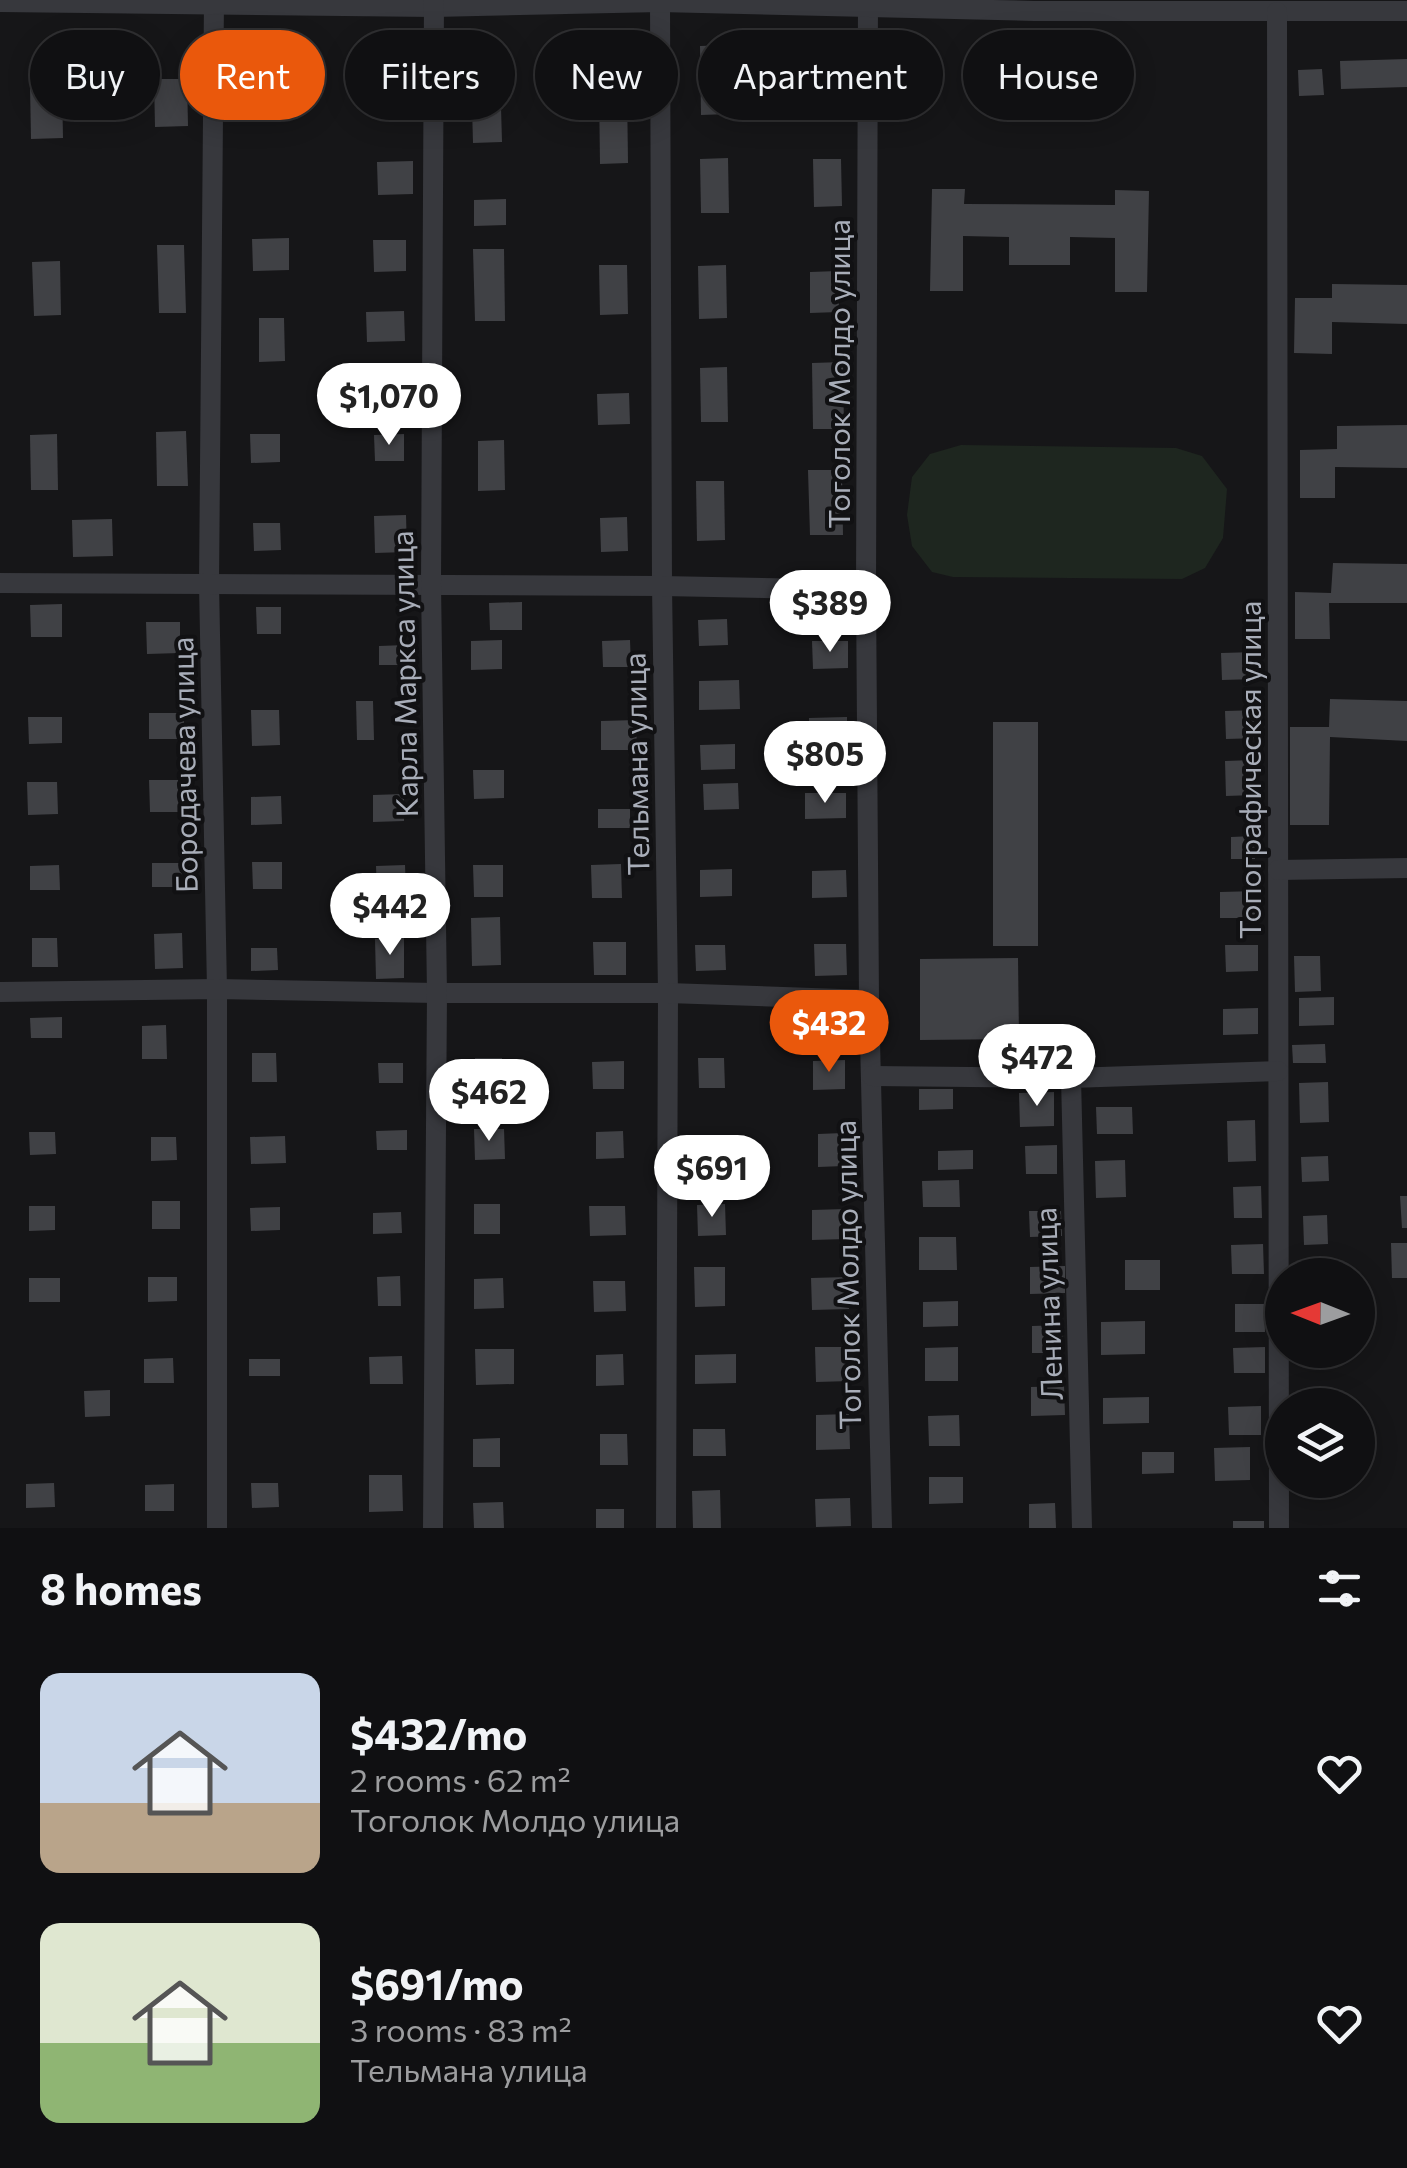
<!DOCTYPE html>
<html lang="en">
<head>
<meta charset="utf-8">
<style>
	body { margin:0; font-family:Commissioner,sans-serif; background:#1e1e20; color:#f1f3f6; height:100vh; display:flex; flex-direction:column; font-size:38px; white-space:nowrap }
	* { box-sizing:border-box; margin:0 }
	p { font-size:32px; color:#9c9d9f }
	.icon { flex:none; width:55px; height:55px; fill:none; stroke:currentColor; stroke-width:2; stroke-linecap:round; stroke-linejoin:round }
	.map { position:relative; height:1528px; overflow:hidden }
	.drawer { display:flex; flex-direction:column; background:#101012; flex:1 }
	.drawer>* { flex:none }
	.top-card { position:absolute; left:30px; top:30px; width:1348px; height:90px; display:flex; gap:20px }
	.needle { width:65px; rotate:271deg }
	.fabs { position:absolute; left:1265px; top:1258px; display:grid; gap:20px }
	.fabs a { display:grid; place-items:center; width:110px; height:110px; border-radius:50%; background:#101012; box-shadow:0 5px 25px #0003,0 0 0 2px #303032; font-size:50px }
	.price { position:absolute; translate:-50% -85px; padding:0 22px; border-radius:35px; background:#fff; color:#222; font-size:32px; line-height:65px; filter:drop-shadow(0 2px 5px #0008) }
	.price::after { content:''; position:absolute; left:50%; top:60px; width:30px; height:22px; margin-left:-15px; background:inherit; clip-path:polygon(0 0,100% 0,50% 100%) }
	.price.active { background:#ea580c; color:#fff }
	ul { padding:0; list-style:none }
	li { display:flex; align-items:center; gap:30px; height:250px; padding:0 40px }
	li span { display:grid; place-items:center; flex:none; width:280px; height:200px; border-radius:20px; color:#555 }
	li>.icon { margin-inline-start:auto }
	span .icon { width:120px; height:120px; fill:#fffc; stroke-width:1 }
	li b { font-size:42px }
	h2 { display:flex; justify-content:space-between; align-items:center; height:120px; padding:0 40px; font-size:42px }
	.tag { padding:0 35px; border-radius:45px; background:#101012; box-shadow:0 5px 25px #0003,0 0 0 2px #303032; font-size:35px; line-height:90px }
	.tag.active { background:#ea580c; color:#fff }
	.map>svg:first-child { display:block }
	.green { fill:#1e261f }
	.building { fill:#404145 }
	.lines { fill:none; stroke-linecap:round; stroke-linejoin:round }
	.minor { stroke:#37383d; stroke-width:20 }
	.labels { text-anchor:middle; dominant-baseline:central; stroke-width:8; stroke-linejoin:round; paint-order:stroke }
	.street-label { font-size:30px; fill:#a8adb8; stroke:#111113 }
</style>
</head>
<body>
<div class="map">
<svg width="1407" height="1528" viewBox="0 0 1407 1528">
	<rect width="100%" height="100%" fill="#161618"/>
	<polygon class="green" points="961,445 1176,448 1202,456 1227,489 1223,538 1205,568 1182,579 953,577 932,572 912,546 907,515 912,477 930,454"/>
	<g class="building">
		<polygon points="842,41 842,75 812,76 811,42"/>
		<polygon points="728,45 729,114 701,115 700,46"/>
		<polygon points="1407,59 1407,87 1341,89 1340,61"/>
		<polygon points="409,62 410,93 377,93 377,63"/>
		<polygon points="1322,69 1324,95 1299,96 1298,70"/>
		<polygon points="282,73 283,108 252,108 251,74"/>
		<polygon points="154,79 187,79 188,126 155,127"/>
		<polygon points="30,85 62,85 63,138 31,139"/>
		<polygon points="627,88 628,163 600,164 599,89"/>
		<polygon points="472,107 501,107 502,142 473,143"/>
		<polygon points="728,158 729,213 701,213 700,159"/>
		<polygon points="813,159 841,159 842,206 814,207"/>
		<polygon points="413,161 413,194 378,195 377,162"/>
		<polygon points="932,189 965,189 964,204 1115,205 1115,190 1149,191 1147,292 1115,292 1115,238 1070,237 1070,265 1009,265 1009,237 963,236 963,291 930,291"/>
		<polygon points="506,199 506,225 474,226 474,200"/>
		<polygon points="289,238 289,270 253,271 252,239"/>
		<polygon points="373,240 406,240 406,271 374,272"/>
		<polygon points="157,245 184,245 186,313 159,313"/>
		<polygon points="473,249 504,249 505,321 475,321"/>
		<polygon points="60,261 61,315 34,316 32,262"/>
		<polygon points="599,265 627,265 628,314 600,315"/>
		<polygon points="726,265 727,318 699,319 698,266"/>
		<polygon points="838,271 839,312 810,313 810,272"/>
		<polygon points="1332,284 1407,285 1407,324 1332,322 1332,354 1294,353 1295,298 1332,298"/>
		<polygon points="404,311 405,341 367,342 366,312"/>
		<polygon points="259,318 284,318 285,361 259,362"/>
		<polygon points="843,362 844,429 813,429 812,363"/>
		<polygon points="727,367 728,422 701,422 700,368"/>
		<polygon points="629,393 630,424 598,425 597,394"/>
		<polygon points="1407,425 1407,468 1335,467 1335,498 1300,498 1300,450 1337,449 1337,426"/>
		<polygon points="186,431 188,486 157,486 156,432"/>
		<polygon points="57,434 58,490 31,490 30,435"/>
		<polygon points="250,434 280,434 280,462 251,463"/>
		<polygon points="404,434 404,461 375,461 374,435"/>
		<polygon points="504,440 505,490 478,491 478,441"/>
		<polygon points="808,470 842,470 843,535 810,535"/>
		<polygon points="696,481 724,481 725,540 697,541"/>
		<polygon points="406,515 407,552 375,553 374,516"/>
		<polygon points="627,517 628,551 601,552 600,518"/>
		<polygon points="112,519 113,556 73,557 72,520"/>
		<polygon points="253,523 280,523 281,550 254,551"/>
		<polygon points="1333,563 1407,564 1407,603 1329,603 1330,639 1295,639 1295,592 1331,593"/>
		<polygon points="522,602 522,630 490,630 489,603"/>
		<polygon points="62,604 62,637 31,637 30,605"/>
		<polygon points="256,607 281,607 281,634 257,634"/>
		<polygon points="727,619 728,645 699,646 698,620"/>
		<polygon points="146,622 180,622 180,653 147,654"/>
		<polygon points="502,640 502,669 471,670 471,641"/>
		<polygon points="630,640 631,667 603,667 602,641"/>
		<polygon points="812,641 848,641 848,668 813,669"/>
		<polygon points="406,645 406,665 379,665 379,646"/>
		<polygon points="1256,652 1256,679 1222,680 1221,653"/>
		<polygon points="739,680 740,709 699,710 699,681"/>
		<polygon points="1330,699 1407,701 1407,741 1330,737 1329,825 1290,825 1290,727 1329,727"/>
		<polygon points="356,701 373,701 374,740 357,740"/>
		<polygon points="251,710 279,710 280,745 252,746"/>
		<polygon points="1260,710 1260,738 1226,739 1225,711"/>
		<rect x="149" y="713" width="35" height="26"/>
		<polygon points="28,717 62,717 62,743 29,744"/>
		<polygon points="847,717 847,745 809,746 809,718"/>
		<polygon points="636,720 637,750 601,750 601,721"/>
		<rect x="993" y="722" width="45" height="224"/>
		<polygon points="735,744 735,769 701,770 700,745"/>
		<polygon points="1253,760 1254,795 1226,796 1225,761"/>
		<polygon points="473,770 504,770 504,798 474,799"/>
		<polygon points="149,780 178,780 179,812 150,812"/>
		<polygon points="27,782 57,782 58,814 28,815"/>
		<polygon points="738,783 739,809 704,810 703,784"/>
		<polygon points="805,793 846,793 846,818 805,819"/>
		<polygon points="404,794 404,821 373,822 373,795"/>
		<polygon points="281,796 282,824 251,825 251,797"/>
		<rect x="598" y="809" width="32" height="19"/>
		<polygon points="1254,836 1255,859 1231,859 1231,837"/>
		<polygon points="252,862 282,862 282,889 253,889"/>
		<rect x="152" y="863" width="30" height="24"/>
		<polygon points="621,864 622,898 592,898 591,865"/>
		<polygon points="59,865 60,890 30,890 30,866"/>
		<polygon points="405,865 406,891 377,892 376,866"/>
		<polygon points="473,865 503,865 503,897 474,897"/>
		<polygon points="732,869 732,896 700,897 700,870"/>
		<polygon points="846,870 847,897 812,898 812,871"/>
		<polygon points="1257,891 1258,918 1220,918 1220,892"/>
		<polygon points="500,917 501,965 472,966 471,918"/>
		<polygon points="182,933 183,968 155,969 154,934"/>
		<polygon points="32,938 57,938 58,967 32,967"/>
		<polygon points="404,938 404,978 376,979 375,939"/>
		<polygon points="593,942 626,942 626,975 594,975"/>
		<polygon points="814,944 846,944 847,975 815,976"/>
		<polygon points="695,945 725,945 726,970 696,971"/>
		<polygon points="1225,945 1258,945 1258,971 1226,972"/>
		<polygon points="251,948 277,948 278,970 251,971"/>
		<polygon points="1294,956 1320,956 1321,991 1295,992"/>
		<polygon points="1018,958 1019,1039 920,1040 920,959"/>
		<polygon points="1334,997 1334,1025 1299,1026 1299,998"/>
		<polygon points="1258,1008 1258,1034 1223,1035 1223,1009"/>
		<polygon points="62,1017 62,1038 31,1038 30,1018"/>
		<polygon points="166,1025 167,1059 142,1059 142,1026"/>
		<polygon points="1325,1044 1326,1063 1293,1063 1292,1045"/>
		<polygon points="252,1053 276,1053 277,1082 252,1082"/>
		<polygon points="475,1058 502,1058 503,1083 476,1084"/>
		<polygon points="698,1058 724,1058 725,1088 699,1088"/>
		<polygon points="845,1060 845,1089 813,1090 813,1061"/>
		<polygon points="624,1061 624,1089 593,1089 592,1062"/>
		<polygon points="378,1063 403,1063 403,1083 379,1083"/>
		<polygon points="1328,1082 1329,1122 1300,1123 1299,1083"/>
		<polygon points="919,1089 953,1089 953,1109 919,1110"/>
		<polygon points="1054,1092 1054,1126 1020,1127 1019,1093"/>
		<polygon points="1096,1107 1132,1107 1133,1134 1097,1134"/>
		<polygon points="1255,1120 1256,1161 1228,1162 1227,1121"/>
		<polygon points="474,1129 504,1129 505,1159 475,1160"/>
		<polygon points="407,1130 407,1150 377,1150 376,1131"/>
		<polygon points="623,1131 624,1158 596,1159 596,1132"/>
		<polygon points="29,1132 55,1132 56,1154 30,1155"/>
		<polygon points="843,1133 844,1166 818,1167 818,1134"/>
		<polygon points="729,1135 730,1159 699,1160 699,1136"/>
		<polygon points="285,1136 286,1163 251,1164 250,1137"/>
		<polygon points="151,1137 176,1137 177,1160 151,1161"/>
		<polygon points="1057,1145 1057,1174 1026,1174 1025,1146"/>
		<polygon points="973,1150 973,1169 938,1170 938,1151"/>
		<polygon points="1328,1156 1329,1181 1302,1182 1301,1157"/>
		<polygon points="1125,1160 1126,1197 1096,1198 1095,1161"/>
		<polygon points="959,1180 960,1207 923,1207 922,1181"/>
		<polygon points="1261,1186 1262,1218 1234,1218 1233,1187"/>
		<polygon points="1400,1196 1407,1196 1407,1228 1402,1228"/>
		<rect x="152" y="1201" width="28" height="28"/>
		<rect x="474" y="1204" width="26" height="30"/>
		<polygon points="725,1204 726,1235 698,1236 697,1205"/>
		<polygon points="29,1206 55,1206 55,1230 29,1231"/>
		<polygon points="589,1206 625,1206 626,1235 590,1236"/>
		<polygon points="280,1207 280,1230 251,1231 250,1208"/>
		<polygon points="845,1209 846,1239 812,1240 812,1210"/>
		<polygon points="1029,1211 1061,1211 1062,1236 1030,1237"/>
		<polygon points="401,1212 402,1233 373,1234 373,1213"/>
		<polygon points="1327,1215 1328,1244 1304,1245 1303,1216"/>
		<polygon points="919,1237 956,1237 957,1270 919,1270"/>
		<polygon points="1391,1243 1407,1243 1407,1278 1392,1278"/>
		<polygon points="1263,1244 1264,1274 1232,1274 1231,1245"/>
		<rect x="1125" y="1260" width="35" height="30"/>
		<polygon points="1065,1266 1065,1293 1030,1294 1030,1267"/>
		<polygon points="694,1267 725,1267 725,1306 695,1307"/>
		<polygon points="1336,1270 1336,1275 1301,1275 1301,1271"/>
		<polygon points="400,1276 401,1306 378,1306 377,1277"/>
		<polygon points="148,1277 177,1277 177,1301 148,1302"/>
		<polygon points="848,1277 849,1309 812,1310 811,1278"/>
		<rect x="29" y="1278" width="31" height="24"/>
		<polygon points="503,1278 504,1308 474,1309 474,1279"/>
		<polygon points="593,1281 625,1281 626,1311 594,1312"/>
		<polygon points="958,1301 958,1326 923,1327 923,1302"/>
		<polygon points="1235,1304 1264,1304 1265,1332 1235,1332"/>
		<polygon points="1145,1321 1145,1354 1101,1355 1101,1322"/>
		<polygon points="1063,1325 1063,1353 1032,1353 1032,1326"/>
		<polygon points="815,1347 851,1347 851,1381 816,1382"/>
		<polygon points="958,1347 958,1381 925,1381 925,1348"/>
		<polygon points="1265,1347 1265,1373 1234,1373 1233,1348"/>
		<polygon points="475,1349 514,1349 514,1384 476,1385"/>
		<polygon points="623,1354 624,1385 596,1386 596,1355"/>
		<polygon points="736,1354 736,1383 695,1384 695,1355"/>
		<polygon points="402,1356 403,1384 370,1384 369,1357"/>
		<polygon points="173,1358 174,1383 144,1383 144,1359"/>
		<rect x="249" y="1359" width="31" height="17"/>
		<polygon points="1064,1386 1065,1415 1031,1416 1031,1387"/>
		<polygon points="1330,1389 1330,1405 1304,1405 1303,1390"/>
		<polygon points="110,1390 110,1416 85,1417 84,1391"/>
		<polygon points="1149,1397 1149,1423 1103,1424 1103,1398"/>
		<polygon points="1261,1406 1261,1435 1229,1435 1228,1407"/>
		<polygon points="849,1414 850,1449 816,1450 816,1415"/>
		<polygon points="959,1415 960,1446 929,1446 928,1416"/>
		<polygon points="693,1429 725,1429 726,1456 693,1456"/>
		<polygon points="600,1434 627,1434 628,1465 600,1465"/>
		<polygon points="500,1438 500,1467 473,1467 473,1439"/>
		<polygon points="1250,1447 1250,1480 1215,1481 1214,1448"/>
		<polygon points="1142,1452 1174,1452 1174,1473 1142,1474"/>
		<polygon points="369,1475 402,1475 403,1511 369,1512"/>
		<polygon points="929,1477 963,1477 963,1503 929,1504"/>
		<polygon points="54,1483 55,1507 26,1508 26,1484"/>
		<polygon points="251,1483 278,1483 279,1507 252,1508"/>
		<polygon points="174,1484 174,1511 145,1511 145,1485"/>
		<polygon points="720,1490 721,1528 693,1528 692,1491"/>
		<polygon points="850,1498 851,1526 816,1527 815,1499"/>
		<polygon points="503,1502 504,1528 474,1528 473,1503"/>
		<polygon points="1055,1503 1056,1528 1029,1528 1029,1504"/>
		<rect x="596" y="1509" width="28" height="19"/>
		<rect x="1233" y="1521" width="31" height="7"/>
	</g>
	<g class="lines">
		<g class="minor">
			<polyline points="214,0 209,584 217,989 217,1528"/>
			<polyline points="660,0 662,586 668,993 666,1528"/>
			<polyline points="868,0 866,590 869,1000 882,1528"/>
			<polyline points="0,2 434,7 660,2 1034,11 1407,11"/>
			<polyline points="1277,12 1279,1528"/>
			<polyline points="0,583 662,586 866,590"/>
			<polyline points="1278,870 1407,868"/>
			<polyline points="0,992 217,989 437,993 668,993 869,1000"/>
			<polyline points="872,1076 1071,1078 1278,1071"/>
			<polyline points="1071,1078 1082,1528"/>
			<polyline points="433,1528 437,993 431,585 434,0"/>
		</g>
	</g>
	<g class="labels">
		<g class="street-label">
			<text transform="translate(837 374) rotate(-90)">Тоголок Молдо улица</text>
			<text transform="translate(403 674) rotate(-91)">Карла Маркса улица</text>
			<text transform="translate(635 764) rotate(-91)">Тельмана улица</text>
			<text transform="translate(183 765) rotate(-91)">Бородачева улица</text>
			<text transform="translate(1248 770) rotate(-90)">Топографическая улица</text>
			<text transform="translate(846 1275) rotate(-91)">Тоголок Молдо улица</text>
			<text transform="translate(1047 1304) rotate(-92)">Ленина улица</text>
		</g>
	</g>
</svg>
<div class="fabs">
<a><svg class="needle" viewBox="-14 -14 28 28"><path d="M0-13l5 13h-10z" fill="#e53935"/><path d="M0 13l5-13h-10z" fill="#9c9d9f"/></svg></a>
<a><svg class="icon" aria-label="layers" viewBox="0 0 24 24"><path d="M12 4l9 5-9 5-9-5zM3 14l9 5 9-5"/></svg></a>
</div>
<b class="price" style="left:389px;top:448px">$1,070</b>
<b class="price" style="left:830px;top:655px">$389</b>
<b class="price" style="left:825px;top:806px">$805</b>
<b class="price" style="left:390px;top:958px">$442</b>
<b class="price active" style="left:829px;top:1075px">$432</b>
<b class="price" style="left:1037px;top:1109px">$472</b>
<b class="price" style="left:489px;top:1144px">$462</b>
<b class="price" style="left:712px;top:1220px">$691</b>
<div class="top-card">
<a class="tag">Buy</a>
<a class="tag active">Rent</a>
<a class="tag">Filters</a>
<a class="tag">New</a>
<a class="tag">Apartment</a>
<a class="tag">House</a>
</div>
</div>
<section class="drawer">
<h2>8 homes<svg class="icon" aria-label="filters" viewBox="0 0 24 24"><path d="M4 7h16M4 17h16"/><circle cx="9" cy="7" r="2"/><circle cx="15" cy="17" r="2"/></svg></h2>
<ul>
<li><span style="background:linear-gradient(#c9d6e8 65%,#b9a48a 0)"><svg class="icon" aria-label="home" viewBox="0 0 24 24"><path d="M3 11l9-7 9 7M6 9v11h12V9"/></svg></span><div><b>$432/mo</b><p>2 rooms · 62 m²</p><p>Тоголок Молдо улица</p></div><svg class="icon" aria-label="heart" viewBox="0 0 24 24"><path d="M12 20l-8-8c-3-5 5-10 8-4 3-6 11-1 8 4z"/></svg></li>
<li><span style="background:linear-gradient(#dfe7d0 60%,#8fb573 0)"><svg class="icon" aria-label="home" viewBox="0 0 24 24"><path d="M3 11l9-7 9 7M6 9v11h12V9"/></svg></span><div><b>$691/mo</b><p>3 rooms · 83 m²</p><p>Тельмана улица</p></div><svg class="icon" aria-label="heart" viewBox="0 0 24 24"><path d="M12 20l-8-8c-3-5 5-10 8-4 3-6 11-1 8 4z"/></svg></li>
</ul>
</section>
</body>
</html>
